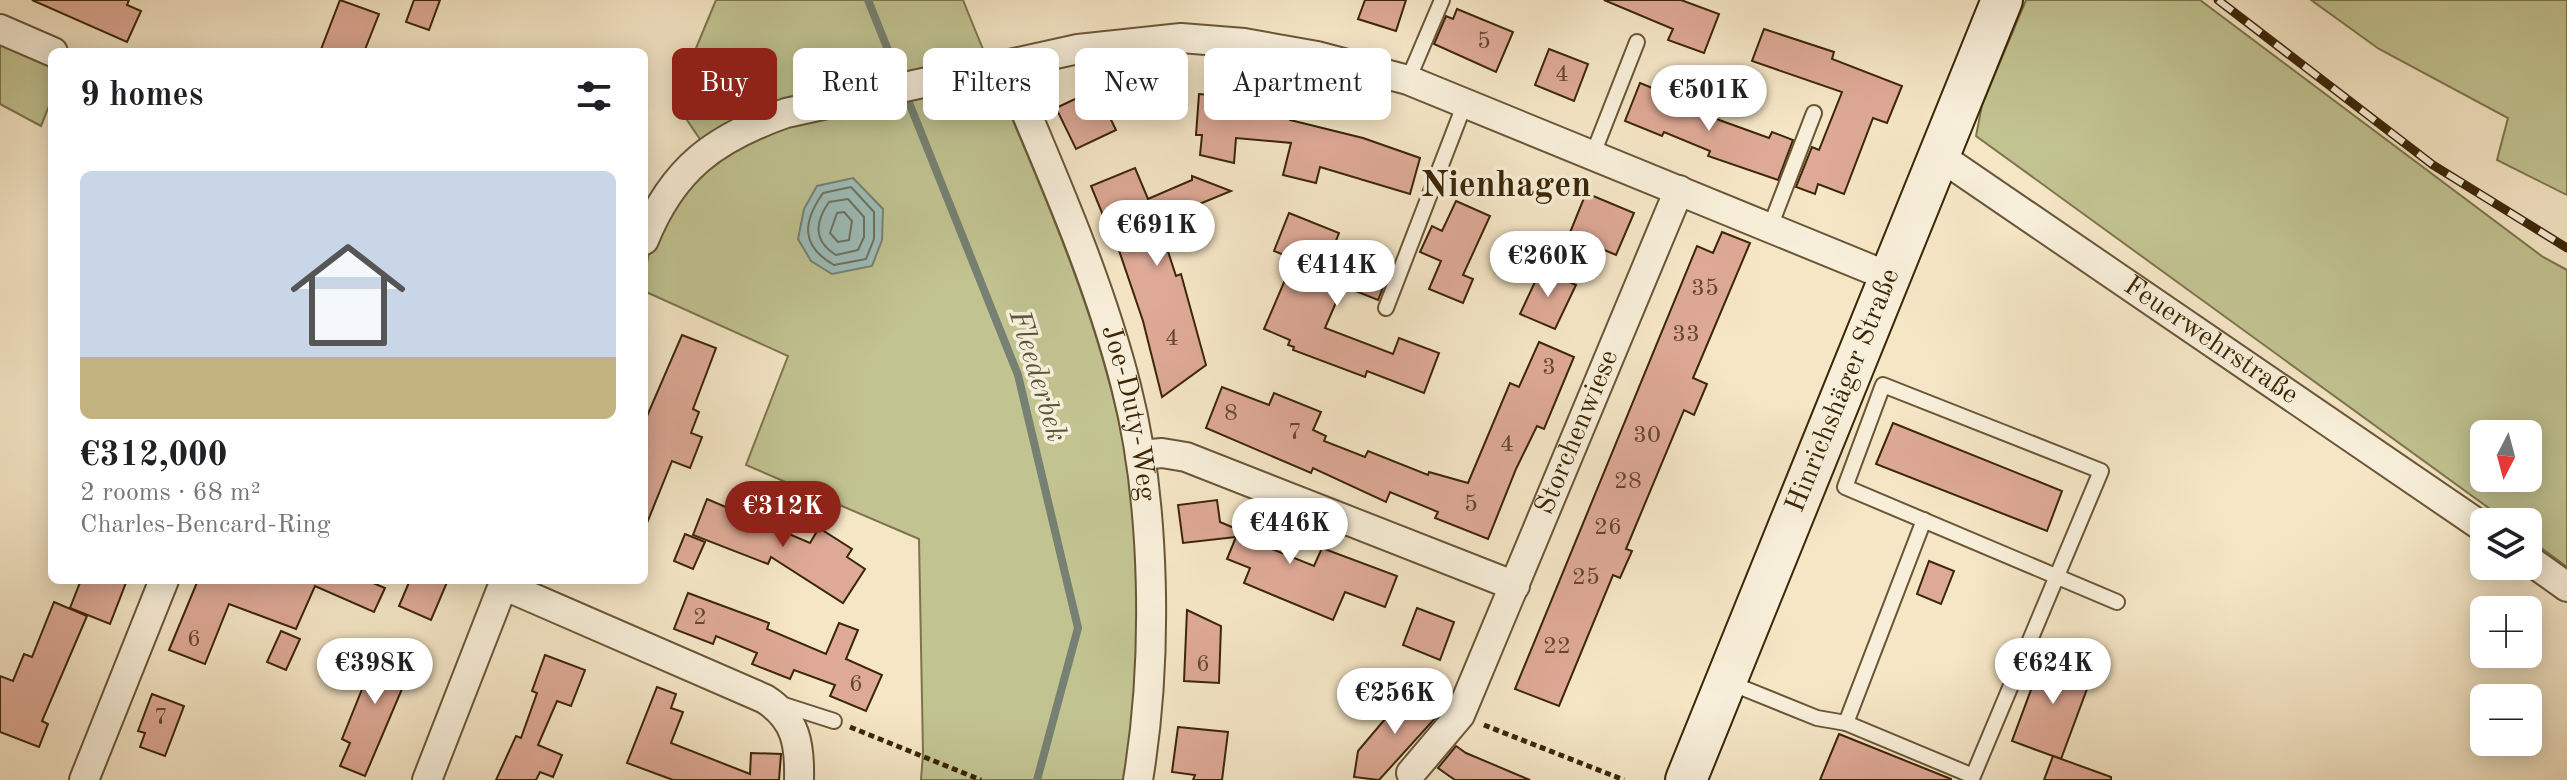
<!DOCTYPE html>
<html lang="en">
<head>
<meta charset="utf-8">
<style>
	body { margin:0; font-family:"Old Standard TT",serif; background:#f6f6f6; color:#202124; height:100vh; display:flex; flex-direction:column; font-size:30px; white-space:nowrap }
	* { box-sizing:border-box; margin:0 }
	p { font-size:26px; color:#757577 }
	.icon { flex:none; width:44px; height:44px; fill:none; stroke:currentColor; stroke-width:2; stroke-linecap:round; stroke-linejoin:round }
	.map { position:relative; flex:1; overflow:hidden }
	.side { position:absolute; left:48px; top:48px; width:600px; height:536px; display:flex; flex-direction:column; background:#fff; border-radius:12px; box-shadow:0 4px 20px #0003 }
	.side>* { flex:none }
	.banner { position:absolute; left:672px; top:48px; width:760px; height:72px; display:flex; gap:16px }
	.needle { width:52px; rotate:186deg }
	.buttons { position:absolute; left:2470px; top:420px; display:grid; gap:16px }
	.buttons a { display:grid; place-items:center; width:72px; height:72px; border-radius:12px; background:#fff; box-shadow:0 4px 20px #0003; font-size:40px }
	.price { position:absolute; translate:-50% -68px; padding:0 18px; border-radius:28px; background:#fff; color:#222; font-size:26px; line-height:52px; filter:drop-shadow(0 2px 4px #0008) }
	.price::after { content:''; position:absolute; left:50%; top:48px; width:24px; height:18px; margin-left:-12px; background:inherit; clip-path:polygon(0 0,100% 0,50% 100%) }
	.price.selected { background:#8f2418; color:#fff }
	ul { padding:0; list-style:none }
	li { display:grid; align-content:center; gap:16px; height:424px; padding:0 32px }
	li+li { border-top:2px solid #e0e0e0 }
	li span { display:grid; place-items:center; height:248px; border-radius:12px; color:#555 }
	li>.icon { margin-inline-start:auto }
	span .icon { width:144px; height:144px; fill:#fffc; stroke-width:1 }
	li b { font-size:34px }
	h2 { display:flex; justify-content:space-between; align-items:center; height:96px; padding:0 32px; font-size:34px }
	.chip { padding:0 28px; border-radius:12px; background:#fff; box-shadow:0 4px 20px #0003; font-size:28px; line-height:72px }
	.chip.selected { background:#8f2418; color:#fff }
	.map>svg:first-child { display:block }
	.green { fill:#c1c391; stroke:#7e744c; stroke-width:2; fill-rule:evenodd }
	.water { fill:#9dbebb; stroke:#768173; stroke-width:2 }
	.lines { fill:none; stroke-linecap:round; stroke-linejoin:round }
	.shore { stroke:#6c7260; stroke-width:2 }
	.stream { stroke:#768173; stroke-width:8 }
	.building { fill:#dea996; stroke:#3b2606; stroke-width:2 }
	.service-casing { stroke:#6a5636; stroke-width:18 }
	.minor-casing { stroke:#6a5636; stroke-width:32 }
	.secondary-casing { stroke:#3b2606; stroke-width:44 }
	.path { stroke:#3b2606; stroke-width:5; stroke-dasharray:6 4; stroke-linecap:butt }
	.service { stroke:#f8efda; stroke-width:14 }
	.minor { stroke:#f8efda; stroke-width:28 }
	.secondary { stroke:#f8efda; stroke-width:40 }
	.rail-casing { stroke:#3b2606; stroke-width:9 }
	.rail { stroke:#f8efda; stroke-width:6; stroke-dasharray:18; stroke-linecap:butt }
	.labels { text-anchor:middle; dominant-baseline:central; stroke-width:7; stroke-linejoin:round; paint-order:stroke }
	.number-label { font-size:24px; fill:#64472a }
	.street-label { font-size:28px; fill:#3b2606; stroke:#f8efda }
	.water-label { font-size:30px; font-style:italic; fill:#58543c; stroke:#f8efda }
	.district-label { font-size:36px; font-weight:bold; fill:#3b2606; stroke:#f8efda }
</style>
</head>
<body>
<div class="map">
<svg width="2567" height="780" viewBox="0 0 2567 780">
	<rect width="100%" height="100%" fill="#f5e6c6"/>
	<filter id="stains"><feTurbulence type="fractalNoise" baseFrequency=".0025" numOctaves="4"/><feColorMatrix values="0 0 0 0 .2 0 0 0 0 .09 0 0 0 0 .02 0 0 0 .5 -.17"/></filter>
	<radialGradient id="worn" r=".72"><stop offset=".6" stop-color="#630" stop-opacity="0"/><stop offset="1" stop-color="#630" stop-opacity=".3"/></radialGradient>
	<g class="green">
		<path d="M 716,0 L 963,0 C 1033,177 1119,339 1137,533 C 1145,615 1135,698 1126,780 L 921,780 L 923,753 L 919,539 L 746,465 L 788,356 L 644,291 C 644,236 675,196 712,157 L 674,101 Z"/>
		<path d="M 2026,0 L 2200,0 L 2543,257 L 2567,270 L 2567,567 L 2528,538 L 2528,522 L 2508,522 L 1976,136 L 1982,105 ZM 2528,434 L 2528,478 L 2484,478 L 2484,434 Z"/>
		<polygon points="2311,0 2567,0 2567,195 2497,160 2508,118 2379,49"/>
		<polygon points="0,43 52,66 52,98 41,126 0,104"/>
	</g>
	<polygon class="water" points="853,178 883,209 882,240 872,266 832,274 811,261 798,239 804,209 817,186"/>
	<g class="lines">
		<g class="shore">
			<path d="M 851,187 L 874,212 L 874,239 L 866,259 L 834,265 C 801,246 802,223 823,193 Z"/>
			<path d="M 848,199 L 864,217 L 864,237 L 858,250 L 836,255 C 813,241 815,222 829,202 Z"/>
			<polygon points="844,212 852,221 849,240 838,242 830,233 837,213"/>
		</g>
		<polyline class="stream" points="868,0 1018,375 1078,628 1037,780"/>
	</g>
	<g class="building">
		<polygon points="32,0 129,0 127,5 141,11 127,42"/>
		<polygon points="340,0 379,14 364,52 320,52"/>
		<polygon points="414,0 440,0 429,30 406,22"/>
		<polygon points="1365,0 1406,0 1396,31 1358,19"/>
		<polygon points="1604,0 1681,0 1719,14 1704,53 1668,40 1673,29"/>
		<polygon points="1457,9 1513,32 1496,72 1434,44 1446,16 1453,19"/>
		<polygon points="1764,29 1834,52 1832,59 1902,86 1887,123 1873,118 1844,194 1818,184 1815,194 1796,187 1812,147 1819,150 1842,92 1752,61"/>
		<polygon points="1549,49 1588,64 1574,101 1535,85"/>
		<polygon points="1640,83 1677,98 1675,103 1722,121 1769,138 1772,132 1793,140 1778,180 1708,156 1710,151 1664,132 1662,136 1625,121"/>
		<polygon points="1249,85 1278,87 1277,94 1293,95 1290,120 1363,138 1420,158 1410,194 1320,167 1316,183 1283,175 1291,143 1236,138 1234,163 1200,155 1202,135 1196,135 1199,94 1248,98"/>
		<polygon points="1096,89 1116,130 1076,149 1056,108"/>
		<polygon points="1135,168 1148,199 1192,180 1192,176 1231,191 1158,221 1176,276 1181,274 1206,365 1162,397 1143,321 1110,224 1107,225 1091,186"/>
		<polygon points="1586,193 1634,213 1616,255 1569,235"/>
		<polygon points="1456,201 1490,216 1463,275 1473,279 1463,303 1429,289 1441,261 1420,252 1432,226 1442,231"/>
		<polygon points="1289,213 1339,233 1333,248 1390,270 1378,300 1343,286 1325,328 1393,354 1399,338 1439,353 1424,393 1367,371 1365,377 1293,350 1294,347 1288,345 1290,340 1264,329 1294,259 1274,251"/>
		<polygon points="1722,232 1750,243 1693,378 1707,384 1694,415 1684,410 1626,549 1632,551 1620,578 1613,575 1559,706 1515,689 1697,246 1713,253"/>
		<polygon points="1541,269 1576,285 1555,329 1520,314"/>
		<polygon points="682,335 716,348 693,409 699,412 691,433 702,437 690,468 672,461 645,528 644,423"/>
		<polygon points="1539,342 1574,357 1544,429 1537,426 1516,469 1488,539 1435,518 1438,512 1390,492 1386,502 1313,468 1311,473 1206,428 1222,387 1269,405 1274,393 1321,412 1313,430 1326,436 1324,441 1365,457 1368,451 1428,475 1429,472 1468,483 1510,383 1519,387"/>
		<polygon points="1893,423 2062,491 2047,531 1876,464"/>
		<polygon points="707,499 810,543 819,528 852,549 847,557 865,569 843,603 771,557 768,564 693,535"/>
		<polygon points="1217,500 1220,522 1253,536 1242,537 1314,566 1322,548 1397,576 1385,607 1345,592 1333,620 1244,583 1250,568 1227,559 1236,537 1183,543 1178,505"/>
		<polygon points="685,534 705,542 693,569 674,561"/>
		<polygon points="1929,561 1954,571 1941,604 1917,594"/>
		<polygon points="81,580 127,580 110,624 70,608"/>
		<polygon points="198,580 366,580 385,588 374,612 315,586 296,629 229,604 205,664 169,650"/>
		<polygon points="410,580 448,580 431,620 399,606"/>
		<polygon points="688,593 769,623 767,629 826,654 839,623 858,630 846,659 882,675 866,711 830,696 835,685 794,670 790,679 752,664 757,653 716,636 713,644 674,629"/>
		<polygon points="54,602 87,616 42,721 48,724 39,747 0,732 0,676 13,681 24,654 32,657"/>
		<polygon points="1417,608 1454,622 1440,660 1403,645"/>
		<polygon points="1187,610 1221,626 1219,683 1184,681"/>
		<polygon points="281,631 300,639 286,670 267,662"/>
		<polygon points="381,642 416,656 365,776 340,766 350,743 342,739"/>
		<polygon points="2045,652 2094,670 2061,759 2012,741"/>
		<polygon points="545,655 585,670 571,706 557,701 538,745 562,755 553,777 540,772 536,780 496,780 516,736 521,738 537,693 532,691"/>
		<polygon points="657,687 676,694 671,708 683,712 671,743 750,774 751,753 781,754 779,780 673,780 627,763"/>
		<polygon points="1407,693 1439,699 1438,715 1379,780 1354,777 1358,751"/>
		<polygon points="152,694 184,706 165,756 140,747 145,733 138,731"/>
		<polygon points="1178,727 1228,732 1222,780 1193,780 1195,775 1172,772"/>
		<polygon points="1839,734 1951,779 1951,780 1820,780"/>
		<polygon points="1456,746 1466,753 1530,780 1455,780 1438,768"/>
		<polygon points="2053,756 2111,777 2111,780 2044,780"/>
	</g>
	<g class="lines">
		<defs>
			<g id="service">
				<polyline points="1408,80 1442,0"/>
				<polyline points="1593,154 1637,42"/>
				<polyline points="1770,227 1814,113"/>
				<polyline points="1386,308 1465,103"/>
				<polyline points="1728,682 1817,718 1846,723 1973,776 2101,471 1883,385 1845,487 2117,602"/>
				<polyline points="781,704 834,721"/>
				<polyline points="1846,723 1924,520"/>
			</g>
			<g id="minor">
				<polyline points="0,29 53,52"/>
				<path id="s1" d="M 1007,67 C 1051,172 1098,276 1126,386 C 1156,503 1158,661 1138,780"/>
				<path id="s2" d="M 1938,155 L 2484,528"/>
				<path d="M 644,240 C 673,168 715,138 786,113 L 1078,49 L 1181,38 L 1244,43 L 1317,56 L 1408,80 L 1890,277"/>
				<polyline points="1140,455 1162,453 1186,457 1515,586"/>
				<polyline points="2528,559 2567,587"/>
				<path d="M 503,585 L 765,699 C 796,719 800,744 799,780"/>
				<path id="s3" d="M 1411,773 L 1460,715 L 1679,190"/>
				<polyline points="84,780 164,580"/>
				<polyline points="427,780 505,580"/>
			</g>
			<g id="secondary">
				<path id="s4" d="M 1686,780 L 2002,0"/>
			</g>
		</defs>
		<use href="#service" class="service-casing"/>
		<use href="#minor" class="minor-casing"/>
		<use href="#secondary" class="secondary-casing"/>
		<g class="path">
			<polyline points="1484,725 1624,780"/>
			<polyline points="850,727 981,780"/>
		</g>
		<use href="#service" class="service"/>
		<use href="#minor" class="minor"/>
		<use href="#secondary" class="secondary"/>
		<defs>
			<polyline id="rail" points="2218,0 2433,165 2567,248"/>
		</defs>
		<use href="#rail" class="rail-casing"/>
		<use href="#rail" class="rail"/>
	</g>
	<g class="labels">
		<g class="number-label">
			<text x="1484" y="42">5</text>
			<text x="1562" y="75">4</text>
			<text x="1705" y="289">35</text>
			<text x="1686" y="335">33</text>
			<text x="1172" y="339">4</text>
			<text x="1549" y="368">3</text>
			<text x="1231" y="414">8</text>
			<text x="1295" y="433">7</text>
			<text x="1647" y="436">30</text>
			<text x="1507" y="445">4</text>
			<text x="1628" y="482">28</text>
			<text x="1471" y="505">5</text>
			<text x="1608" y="528">26</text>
			<text x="1586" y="578">25</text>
			<text x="700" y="618">2</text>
			<text x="194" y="640">6</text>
			<text x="1557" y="647">22</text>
			<text x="1203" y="665">6</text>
			<text x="856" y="685">6</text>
			<text x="161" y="718">7</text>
		</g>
		<g class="street-label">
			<text stroke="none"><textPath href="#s2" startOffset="330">Feuerwehrstraße</textPath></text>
			<text stroke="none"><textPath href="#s4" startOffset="420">Hinrichshäger Straße</textPath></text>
			<text stroke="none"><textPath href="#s1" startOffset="368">Joe-Duty-Weg</textPath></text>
			<text stroke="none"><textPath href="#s3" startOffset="382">Storchenwiese</textPath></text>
		</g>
		<g class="water-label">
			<text transform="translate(1037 376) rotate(73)">Fleederbek</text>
		</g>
		<g class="district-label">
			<text x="1506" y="187">Nienhagen</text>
		</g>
	</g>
	<rect width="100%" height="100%" filter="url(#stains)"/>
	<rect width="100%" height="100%" fill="url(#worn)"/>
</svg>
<div class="buttons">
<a><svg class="needle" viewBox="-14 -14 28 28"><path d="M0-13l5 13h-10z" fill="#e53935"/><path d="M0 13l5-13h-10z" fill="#757577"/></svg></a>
<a><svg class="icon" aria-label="layers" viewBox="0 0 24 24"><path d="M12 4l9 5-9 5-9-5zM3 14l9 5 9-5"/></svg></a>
<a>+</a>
<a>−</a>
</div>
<b class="price" style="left:1709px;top:133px">€501K</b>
<b class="price" style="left:1157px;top:268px">€691K</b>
<b class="price" style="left:1548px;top:299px">€260K</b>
<b class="price" style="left:1337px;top:308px">€414K</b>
<b class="price selected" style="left:783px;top:549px">€312K</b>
<b class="price" style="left:1290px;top:566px">€446K</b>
<b class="price" style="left:375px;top:706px">€398K</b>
<b class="price" style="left:2053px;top:706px">€624K</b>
<b class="price" style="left:1395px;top:736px">€256K</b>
<div class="banner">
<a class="chip selected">Buy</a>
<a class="chip">Rent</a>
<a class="chip">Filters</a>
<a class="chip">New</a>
<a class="chip">Apartment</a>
</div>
<section class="side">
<h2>9 homes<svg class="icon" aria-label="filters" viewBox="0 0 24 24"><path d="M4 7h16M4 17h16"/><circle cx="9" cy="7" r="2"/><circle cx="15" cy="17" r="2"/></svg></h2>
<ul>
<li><span style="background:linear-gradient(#c9d6e8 75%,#c2b280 0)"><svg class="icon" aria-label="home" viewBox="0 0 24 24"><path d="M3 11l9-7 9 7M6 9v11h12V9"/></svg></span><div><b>€312,000</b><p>2 rooms · 68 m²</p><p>Charles-Bencard-Ring</p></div></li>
</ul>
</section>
</div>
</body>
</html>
